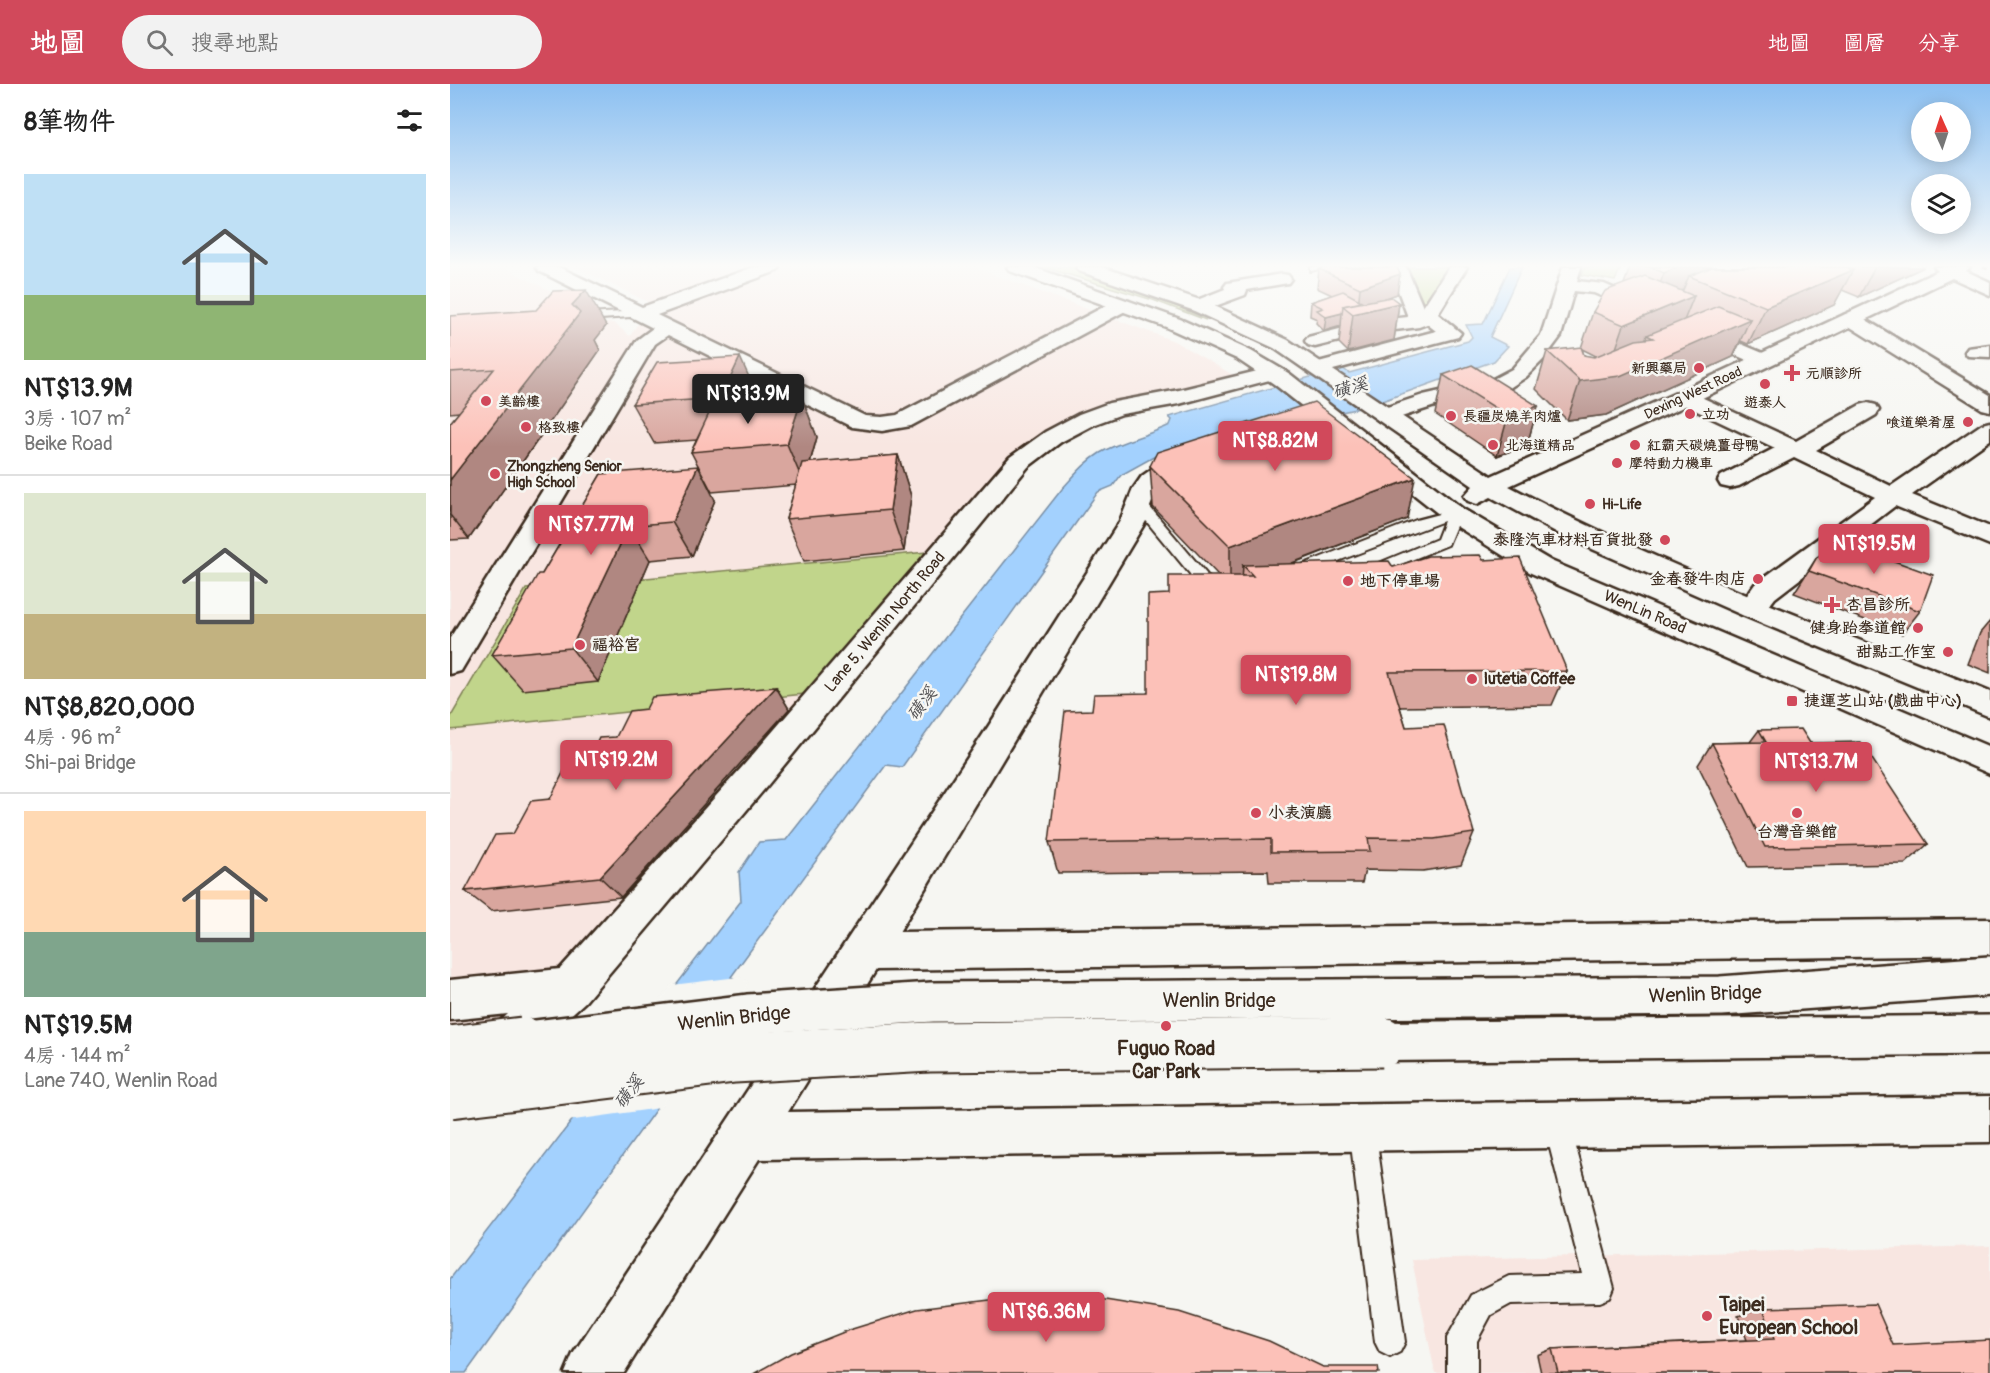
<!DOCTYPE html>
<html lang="zh-TW">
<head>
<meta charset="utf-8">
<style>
	body { margin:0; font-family:Pangolin,"LXGW WenKai TC",sans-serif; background:#f2f2f2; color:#222; height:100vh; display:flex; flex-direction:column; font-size:22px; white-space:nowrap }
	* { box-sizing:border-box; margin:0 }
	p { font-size:20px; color:#767676 }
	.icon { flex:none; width:33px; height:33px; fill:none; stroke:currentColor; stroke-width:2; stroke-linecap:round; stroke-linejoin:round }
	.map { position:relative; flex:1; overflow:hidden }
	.sheet { display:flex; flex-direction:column; background:#fff; width:450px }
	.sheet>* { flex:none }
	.needle { width:39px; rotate:357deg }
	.tools { position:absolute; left:1461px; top:18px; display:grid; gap:12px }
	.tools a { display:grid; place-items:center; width:60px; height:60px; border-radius:50%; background:#fff; box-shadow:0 3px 15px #0003; font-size:30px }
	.price { position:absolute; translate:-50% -51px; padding:0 14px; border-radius:6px; background:#d1495b; color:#fff; font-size:20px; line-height:39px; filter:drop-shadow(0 2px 3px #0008) }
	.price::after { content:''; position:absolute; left:50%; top:36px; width:18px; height:14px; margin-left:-9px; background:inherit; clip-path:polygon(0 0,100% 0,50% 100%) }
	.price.current { background:#222; color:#fff }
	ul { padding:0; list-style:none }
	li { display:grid; align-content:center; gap:12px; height:318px; padding:0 24px }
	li+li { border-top:2px solid #e0e0e0 }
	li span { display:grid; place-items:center; height:186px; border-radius:0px; color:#555 }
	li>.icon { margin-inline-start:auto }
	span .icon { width:108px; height:108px; fill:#fffc; stroke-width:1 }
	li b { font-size:26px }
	h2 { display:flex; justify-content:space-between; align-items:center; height:72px; padding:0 24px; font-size:26px }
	header { display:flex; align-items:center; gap:36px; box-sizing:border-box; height:84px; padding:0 30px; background:#d1495b; color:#fff }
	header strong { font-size:28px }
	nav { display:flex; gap:33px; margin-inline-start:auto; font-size:21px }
	.search { width:420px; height:54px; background:#f2f2f2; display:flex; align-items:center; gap:15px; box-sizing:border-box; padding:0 21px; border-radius:33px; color:#767676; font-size:22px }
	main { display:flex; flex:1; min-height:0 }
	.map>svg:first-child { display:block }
	.built { fill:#f8e6e1 }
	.green { fill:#c1d58b; stroke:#7e8054; stroke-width:1.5 }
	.water { fill:#a3d1fe; stroke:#798ea4; stroke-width:1.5 }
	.pier { fill:#f6f6f2 }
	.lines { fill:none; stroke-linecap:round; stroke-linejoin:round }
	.lane-casing { stroke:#3b2a1e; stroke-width:4 }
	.street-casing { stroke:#3b2a1e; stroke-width:5 }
	.secondary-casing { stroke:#3b2a1e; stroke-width:5 }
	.lane { fill:#f6f6f2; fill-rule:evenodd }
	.street { fill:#f6f6f2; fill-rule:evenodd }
	.secondary { fill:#f6f6f2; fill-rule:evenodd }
	.rail { stroke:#3b2a1e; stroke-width:3; stroke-dasharray:5 3; stroke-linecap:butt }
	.secondary-bridge-far1-casing { stroke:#3b2a1e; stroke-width:44; stroke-linecap:butt }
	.secondary-bridge-casing { stroke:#3b2a1e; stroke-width:53; stroke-linecap:butt }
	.secondary-bridge-far1 { stroke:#f6f6f2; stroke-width:39 }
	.secondary-bridge { stroke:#f6f6f2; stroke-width:49 }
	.wall { fill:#d9a69e; stroke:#3b2a1e; stroke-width:1.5; fill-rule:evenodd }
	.shaded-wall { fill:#b08781; stroke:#3b2a1e; stroke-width:1.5 }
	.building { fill:#fcc1b8; stroke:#3b2a1e; stroke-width:1.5 }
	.poi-dot { fill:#d1495b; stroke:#f6f6f2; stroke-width:2 }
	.labels { text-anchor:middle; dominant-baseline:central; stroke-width:5; stroke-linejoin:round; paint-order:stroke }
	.far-poi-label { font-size:14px; font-weight:bold; fill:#3b2a1e; stroke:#f6f6f2; text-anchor:start }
	.far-street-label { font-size:14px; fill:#3b2a1e; stroke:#f6f6f2 }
	.poi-label { font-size:16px; font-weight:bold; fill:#3b2a1e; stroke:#f6f6f2; text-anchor:start }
	.street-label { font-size:16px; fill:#3b2a1e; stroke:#f6f6f2 }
	.water-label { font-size:18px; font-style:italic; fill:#555456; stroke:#f6f6f2 }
	.near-street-label { font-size:20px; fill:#3b2a1e; stroke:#f6f6f2 }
	.near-poi-label { font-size:20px; font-weight:bold; fill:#3b2a1e; stroke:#f6f6f2 }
</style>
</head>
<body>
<header>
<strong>地圖</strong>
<div class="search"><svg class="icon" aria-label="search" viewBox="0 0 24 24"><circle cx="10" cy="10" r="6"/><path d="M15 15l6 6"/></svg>搜尋地點</div>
<nav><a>地圖</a><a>圖層</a><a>分享</a></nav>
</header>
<main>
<section class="sheet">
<h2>8筆物件<svg class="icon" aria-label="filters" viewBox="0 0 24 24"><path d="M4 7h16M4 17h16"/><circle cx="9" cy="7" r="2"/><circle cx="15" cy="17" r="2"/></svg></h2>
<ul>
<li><span style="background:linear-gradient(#bfe0f5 65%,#8fb573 0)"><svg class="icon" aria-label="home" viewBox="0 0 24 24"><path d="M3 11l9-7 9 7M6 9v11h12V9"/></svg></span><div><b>NT$13.9M</b><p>3房 · 107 m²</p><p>Beike Road</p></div></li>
<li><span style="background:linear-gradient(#dfe7d0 65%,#c2b280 0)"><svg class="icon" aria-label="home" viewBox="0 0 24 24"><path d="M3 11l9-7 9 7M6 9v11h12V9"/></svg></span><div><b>NT$8,820,000</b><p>4房 · 96 m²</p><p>Shi-pai Bridge</p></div></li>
<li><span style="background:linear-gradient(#ffd9b3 65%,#7fa58c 0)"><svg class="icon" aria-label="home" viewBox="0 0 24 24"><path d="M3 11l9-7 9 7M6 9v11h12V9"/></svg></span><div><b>NT$19.5M</b><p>4房 · 144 m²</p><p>Lane 740, Wenlin Road</p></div></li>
</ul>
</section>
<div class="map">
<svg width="1540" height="1289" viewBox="0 0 1540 1289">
	<rect width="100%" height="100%" fill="#f6f6f2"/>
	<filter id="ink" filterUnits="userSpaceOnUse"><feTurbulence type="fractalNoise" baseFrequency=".0167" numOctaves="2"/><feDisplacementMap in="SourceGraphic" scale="12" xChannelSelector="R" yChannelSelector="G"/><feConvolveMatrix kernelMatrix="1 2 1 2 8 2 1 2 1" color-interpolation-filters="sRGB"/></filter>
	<g filter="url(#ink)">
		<g class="built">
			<polygon points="0,183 53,183 135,224 130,241 164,239 180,252 187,241 219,228 125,183 523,183 724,257 790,295 598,349 557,375 136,865 0,1013"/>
			<polygon points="1540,1162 1540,1289 985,1289 962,1176"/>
		</g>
		<g class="green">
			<polygon points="593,183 621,183 729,223 756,236 703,216"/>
			<polygon points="953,183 999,183 971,228"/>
			<polygon points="1135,183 1171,183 1165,197 1132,191"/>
			<polygon points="478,468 355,610 0,646 0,634 76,505"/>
		</g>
		<path class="water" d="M 1060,183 L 1072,183 L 1040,253 L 1058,262 L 1044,277 L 918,322 L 709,370 L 671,391 L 663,402 L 648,408 L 452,683 L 436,681 L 281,893 L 296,900 L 16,1289 L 0,1289 L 0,1195 L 291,817 L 289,788 L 309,758 L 336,756 L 612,405 C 624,392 635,378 650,369 C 672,356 697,352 720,341 L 722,336 L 719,333 L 892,284 L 899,289 L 1018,257 L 1022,253 L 1016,241 L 1033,240 Z"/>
		<polygon class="pier" points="288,893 297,897 298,902 210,1024 117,1037 222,901"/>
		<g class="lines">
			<defs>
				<g id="lane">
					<polygon points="861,183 877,183 861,187"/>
					<polygon points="192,227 197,230 196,232 135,236 130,233 135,230"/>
					<polygon points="688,414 693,415 769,505 772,509 769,513 759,513 683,421 681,418"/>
					<polygon points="1004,426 1011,430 998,461 922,492 917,494 909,489 912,486 987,455 994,437 851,491 841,491 838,488 841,485 966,436"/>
					<polygon points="1107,1028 1116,1032 1120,1041 1164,1204 1160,1214 1150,1218 1061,1220 1041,1231 1027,1257 1027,1289 997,1289 997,1254 1021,1211 1059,1192 1132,1190 1094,1041 1098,1032"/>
					<polygon points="912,1031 921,1035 925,1044 955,1258 950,1268 940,1273 930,1268 925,1258 899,1044 903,1035"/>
				</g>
				<g id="street">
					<polygon points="86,183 109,183 192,223 304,183 330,183 327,187 207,231 415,332 432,333 447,331 665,217 679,217 681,221 679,225 461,342 432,347 402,343 218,251 205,260 11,587 0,590 0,554 187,256 203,244 89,187"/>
					<polygon points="936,183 956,183 973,223 999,183 1017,183 988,230 1011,249 1008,253 868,290 861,288 858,284 861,280 986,247 977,240 969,243 921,249 865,263 858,261 855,257 858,253 921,237 958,233 941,188"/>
					<polygon points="1113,183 1131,183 1127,197 1154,200 1203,221 1206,225 1203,229 1196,231 1144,209 1124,207 1111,252 1093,276 1076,293 1058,305 988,321 936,338 928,336 925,331 928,326 973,311 1043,295 1062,285 1091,251"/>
					<polygon points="832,190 838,191 841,195 838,199 797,206 795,211 749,228 742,226 740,222 742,218 775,205 774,203 777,199"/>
					<polygon points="1401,229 1408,231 1540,311 1540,327 1532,325 1394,239 1391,235 1394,231"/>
					<polygon points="1246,241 1320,272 1323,276 1320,280 1313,282 1306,280 1239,251 1236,247 1239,243"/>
					<polygon points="1540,261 1540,273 1518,272 1515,268 1518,264"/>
					<polygon points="824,283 831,285 835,289 831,293 729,320 672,330 645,340 611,358 578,383 317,702 135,918 64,982 49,989 34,982 27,967 34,952 58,930 0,936 0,896 110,885 293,682 560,373 595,348 629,330 659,319 729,306"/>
					<path d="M 1236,306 L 1346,357 L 1410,321 L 1418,319 L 1426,321 L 1429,326 L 1426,331 L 1366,366 L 1441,402 L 1532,340 L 1540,338 L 1540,356 L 1462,411 L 1540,443 L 1540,461 L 1445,422 L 1325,514 C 1314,528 1312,536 1292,531 L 1288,524 L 1305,500 L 1425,413 L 1344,374 L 1289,402 L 1280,404 L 1271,402 L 1268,397 L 1271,392 L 1325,364 L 1228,318 L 1225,313 L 1228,308 Z"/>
					<path d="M 741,370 L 750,372 L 753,377 C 749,384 744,383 736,386 C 711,395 702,412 696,437 L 449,848 L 1540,835 L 1540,871 L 426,886 L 338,1028 L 1540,1012 L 1540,1058 L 309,1075 L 174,1289 L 115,1289 L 123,1270 L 538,643 L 670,437 L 683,405 L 692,392 L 709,380 Z"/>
				</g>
				<g id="secondary">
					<polygon points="557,183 583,183 730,235 801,267 840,290 1013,425 1101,477 1540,663 1540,690 1081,489 995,435 824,300 787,275 716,243 560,187"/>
					<path d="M 626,183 L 652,183 L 756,218 L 838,256 L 1041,392 L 1228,308 L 1488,187 L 1484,183 L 1520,183 L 1516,187 L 1540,198 L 1540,211 L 1502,194 L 1244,318 L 1059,402 C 1213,483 1378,543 1540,608 L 1540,633 L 1292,531 L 1115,453 L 1041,413 L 1027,420 L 1018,417 L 1014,412 L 1023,402 L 824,264 L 742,226 L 629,187 Z"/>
				</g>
			</defs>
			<use href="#lane" class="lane-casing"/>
			<use href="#street" class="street-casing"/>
			<use href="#secondary" class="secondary-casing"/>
			<use href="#lane" class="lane"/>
			<use href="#street" class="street"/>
			<use href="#secondary" class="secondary"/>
			<polyline class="rail" points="1533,183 1540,186"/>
			<defs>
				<g id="secondary-bridge-far1">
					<polyline points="61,959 298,930 482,918 1271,912 1540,892"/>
					<polyline points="799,959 1540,951"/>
				</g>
				<g id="secondary-bridge">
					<polyline points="0,967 73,958"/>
					<polyline points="0,1009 284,974 479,963 932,958"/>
				</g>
			</defs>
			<use href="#secondary-bridge-far1" class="secondary-bridge-far1-casing"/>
			<use href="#secondary-bridge" class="secondary-bridge-casing"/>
			<use href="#secondary-bridge-far1" class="secondary-bridge-far1"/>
			<use href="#secondary-bridge" class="secondary-bridge"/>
		</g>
		<g class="wall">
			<path d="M 1180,183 L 1474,183 L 1409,213 L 1392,206 L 1384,221 L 1298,260 L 1291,257 L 1283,273 L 1156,331 L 1117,336 L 1086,305 L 1097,267 L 1131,264 L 1143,228 L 1174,200 ZM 1132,265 L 1146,272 L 1144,273 L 1134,271 Z"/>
			<polygon points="869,185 947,210 935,214 949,219 944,256 898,268 889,259 891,242 874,247 866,239 867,235 860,232 861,218 882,211 867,204"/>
			<polygon points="0,232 156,242 145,256 150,266 19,455 0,456 0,339 9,328 0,329"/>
			<polygon points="993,291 1088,322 1077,361 1047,372 985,330"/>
			<polygon points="307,311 304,317 352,314 367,353 360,379 448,371 461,412 454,467 354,477 336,435 346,401 262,408 241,368 247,356 204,359 182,320"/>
			<polygon points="700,382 957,435 841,480 943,483 1033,476 1117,587 1102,621 950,623 956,643 1024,749 1011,781 973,787 915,786 912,799 819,799 818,787 608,789 599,758 642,626 698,609 769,492 703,423"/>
			<polygon points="151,390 265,416 242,472 200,476 148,598 73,606 42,571 92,490"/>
			<polygon points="1367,473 1470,527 1452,550 1344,509"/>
			<polygon points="1540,537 1540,589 1518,580 1530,549"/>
			<polygon points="326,603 339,625 171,813 41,827 15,807 100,715 196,625"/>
			<polygon points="1309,646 1360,659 1478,760 1455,780 1298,783 1248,681 1262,659 1300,658"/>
			<polygon points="1313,1224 1443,1261 1540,1289 1091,1289 1087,1271 1102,1265 1297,1256 1288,1232"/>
		</g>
		<g class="shaded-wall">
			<polygon points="1228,183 1288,183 1239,192 1233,206 1203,219 1214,189"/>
			<polygon points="1425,183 1474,183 1409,213"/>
			<polygon points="1403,186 1384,221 1298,260 1316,223"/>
			<polygon points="950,190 947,210 908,224 910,204"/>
			<polygon points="136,206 156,242 145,256 150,266 19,455 0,431 0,396 122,221"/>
			<polygon points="1244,212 1229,249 1203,254 1197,251 1192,265 1161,279 1174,241"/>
			<polygon points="949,219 944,256 898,268 903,230"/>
			<polygon points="892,229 891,242 874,247 876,233"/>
			<polygon points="1300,235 1283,273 1156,331 1117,336 1130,297"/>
			<polygon points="290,273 307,311 289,353 271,314"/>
			<polygon points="352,314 367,353 354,400 337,360"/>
			<polygon points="1088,322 1077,361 1047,372 1058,332"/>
			<polygon points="448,371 461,412 454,467 440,426"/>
			<polygon points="248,382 265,416 242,472 222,438"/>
			<polygon points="965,394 957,435 803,494 803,492 793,481 792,498 780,503 780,462"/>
			<polygon points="179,442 200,476 148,598 121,564"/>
			<polygon points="326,603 339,625 171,813 150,793"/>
		</g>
		<g class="building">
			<polygon points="873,183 947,183 950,190 910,204 869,185"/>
			<polygon points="1200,183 1228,183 1214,189"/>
			<polygon points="1262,183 1395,183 1403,186 1316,223 1239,192"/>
			<polygon points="1195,192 1244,212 1174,241 1143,228 1155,207"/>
			<polygon points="136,206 122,221 130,229 0,396 0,339 44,285 0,288 0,232 86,226 103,207"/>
			<polygon points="893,207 913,218 893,222 892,229 876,233 867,226 873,224 861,218"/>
			<polygon points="941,213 949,219 903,230 893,222"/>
			<polygon points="1268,222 1300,235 1170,292 1130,297 1097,267 1131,263 1134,271 1144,273 1186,256 1203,254 1197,251"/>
			<polygon points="290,273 271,314 182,320 207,278"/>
			<polygon points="1022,281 1088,322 1058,332 993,291"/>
			<polygon points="352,314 337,360 241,368 263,321"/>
			<polygon points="864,318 965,394 780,462 700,382 707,368"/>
			<polygon points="448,371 440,426 336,435 352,379"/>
			<polygon points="248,382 222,438 179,442 121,564 42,571 88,490 92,490 151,390"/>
			<polygon points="1389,457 1483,491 1470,527 1359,487 1367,473"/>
			<polygon points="1030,471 1033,476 1070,474 1117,587 939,588 956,643 994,641 1024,749 984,755 918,754 920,767 821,768 821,755 599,758 615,627 642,626 644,610 698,609 698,511 719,510 719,492 803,492 793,481 795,481 939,477 943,483 978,472"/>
			<polygon points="326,603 150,793 15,807 45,751 63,750 81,717 100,715 115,685 135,684 149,654 166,653 179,627 196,625 202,613"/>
			<polygon points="1351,645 1360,659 1411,658 1478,760 1315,763 1262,659 1316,658 1309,646"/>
			<polygon points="556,1214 643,1214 729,1228 819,1257 873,1283 928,1283 929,1289 305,1289 341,1269 399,1246 467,1225"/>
			<polygon points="1425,1220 1443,1261 1540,1256 1540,1289 1108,1289 1102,1265 1324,1255 1313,1224"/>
		</g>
	</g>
	<linearGradient id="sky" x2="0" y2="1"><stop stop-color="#8cc0f1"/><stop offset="0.5" stop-color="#fbfbf9"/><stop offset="1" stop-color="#fbfbf9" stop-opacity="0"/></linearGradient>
	<rect width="1540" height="363" fill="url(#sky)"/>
	<g class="poi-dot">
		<circle cx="1249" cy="284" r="6"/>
		<path d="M1339 280h6v6h6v6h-6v6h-6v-6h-6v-6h6z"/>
		<circle cx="1315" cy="300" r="6"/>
		<circle cx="36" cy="317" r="6"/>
		<circle cx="1240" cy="330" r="6"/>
		<circle cx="1001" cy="332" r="6"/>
		<circle cx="1518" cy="338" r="6"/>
		<circle cx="76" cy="343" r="6"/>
		<circle cx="1043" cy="361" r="6"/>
		<circle cx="1185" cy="361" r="6"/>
		<circle cx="1167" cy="379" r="6"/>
		<circle cx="45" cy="390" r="6"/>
		<circle cx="1140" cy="420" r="6"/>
		<circle cx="1215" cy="456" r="6"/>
		<circle cx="1308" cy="495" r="6"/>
		<circle cx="898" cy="497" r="6"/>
		<path d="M1379 512h6v6h6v6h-6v6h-6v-6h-6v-6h6z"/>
		<circle cx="1468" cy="544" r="6"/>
		<circle cx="130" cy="561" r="6"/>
		<circle cx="1498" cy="568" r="6"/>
		<circle cx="1022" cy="595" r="6"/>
		<rect x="1336" y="611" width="12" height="12" rx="3"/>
		<circle cx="806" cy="729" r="6"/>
		<circle cx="1347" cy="729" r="6"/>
		<circle cx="716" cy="942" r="6"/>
		<circle cx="1257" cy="1232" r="6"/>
	</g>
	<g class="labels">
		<g class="far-poi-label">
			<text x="1237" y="284" text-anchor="end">新興藥局</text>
			<text x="1356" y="289">元順診所</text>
			<text x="48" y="317">美齡樓</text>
			<text x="1315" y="318" text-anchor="middle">遊泰人</text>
			<text x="1252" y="330">立功</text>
			<text x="1013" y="332">長疆炭燒羊肉爐</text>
			<text x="1506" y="338" text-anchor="end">喰道樂肴屋</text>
			<text x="88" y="343">格致樓</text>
			<text x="1055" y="361">北海道精品</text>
			<text x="1197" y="361">紅霸天碳燒薑母鴨</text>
			<text x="1179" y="379">摩特動力機車</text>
			<text x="57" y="382">Zhongzheng Senior<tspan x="57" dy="16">High School</tspan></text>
			<text x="1152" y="420">Hi-Life</text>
		</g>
		<g class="far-street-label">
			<text transform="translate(1243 309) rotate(-25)">Dexing West Road</text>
		</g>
		<g class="poi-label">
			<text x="1203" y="456" text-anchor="end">泰隆汽車材料百貨批發</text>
			<text x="1296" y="495" text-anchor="end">金春發牛肉店</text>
			<text x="910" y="497">地下停車場</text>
			<text x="1396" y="521">杏昌診所</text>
			<text x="1456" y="544" text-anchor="end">健身跆拳道館</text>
			<text x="142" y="561">福裕宮</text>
			<text x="1486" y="568" text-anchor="end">甜點工作室</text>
			<text x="1034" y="595">lutetia Coffee</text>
			<text x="1354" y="617">捷運芝山站 (戲曲中心)</text>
			<text x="818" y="729">小表演廳</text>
			<text x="1347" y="748" text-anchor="middle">台灣音樂館</text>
		</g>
		<g class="street-label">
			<text transform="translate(1195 528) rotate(23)">WenLin Road</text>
			<text transform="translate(435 538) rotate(-50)">Lane 5, Wenlin North Road</text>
		</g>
		<g class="water-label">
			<text transform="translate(900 304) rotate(-16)">磺溪</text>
			<text transform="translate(472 620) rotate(-53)">磺溪</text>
			<text transform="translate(179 1008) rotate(-53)">磺溪</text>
		</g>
		<g class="near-street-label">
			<text transform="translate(1255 910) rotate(-2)">Wenlin Bridge</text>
			<text x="769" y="916">Wenlin Bridge</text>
			<text transform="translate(284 934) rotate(-6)">Wenlin Bridge</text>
		</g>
		<g class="near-poi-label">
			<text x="716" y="964">Fuguo Road<tspan x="716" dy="23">Car Park</tspan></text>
			<text x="1269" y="1220" text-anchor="start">Taipei<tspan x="1269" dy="23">European School</tspan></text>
		</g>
	</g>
</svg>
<div class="tools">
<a><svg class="needle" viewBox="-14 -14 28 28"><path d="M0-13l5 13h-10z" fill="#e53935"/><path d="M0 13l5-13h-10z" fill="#767676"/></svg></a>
<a><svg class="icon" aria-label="layers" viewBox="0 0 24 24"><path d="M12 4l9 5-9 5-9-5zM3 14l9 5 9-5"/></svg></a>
</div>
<b class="price current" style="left:298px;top:341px">NT$13.9M</b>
<b class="price" style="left:825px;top:388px">NT$8.82M</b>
<b class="price" style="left:141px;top:472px">NT$7.77M</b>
<b class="price" style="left:1424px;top:491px">NT$19.5M</b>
<b class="price" style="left:846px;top:622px">NT$19.8M</b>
<b class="price" style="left:166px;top:707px">NT$19.2M</b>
<b class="price" style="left:1366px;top:709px">NT$13.7M</b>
<b class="price" style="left:596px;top:1259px">NT$6.36M</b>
</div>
</main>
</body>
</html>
